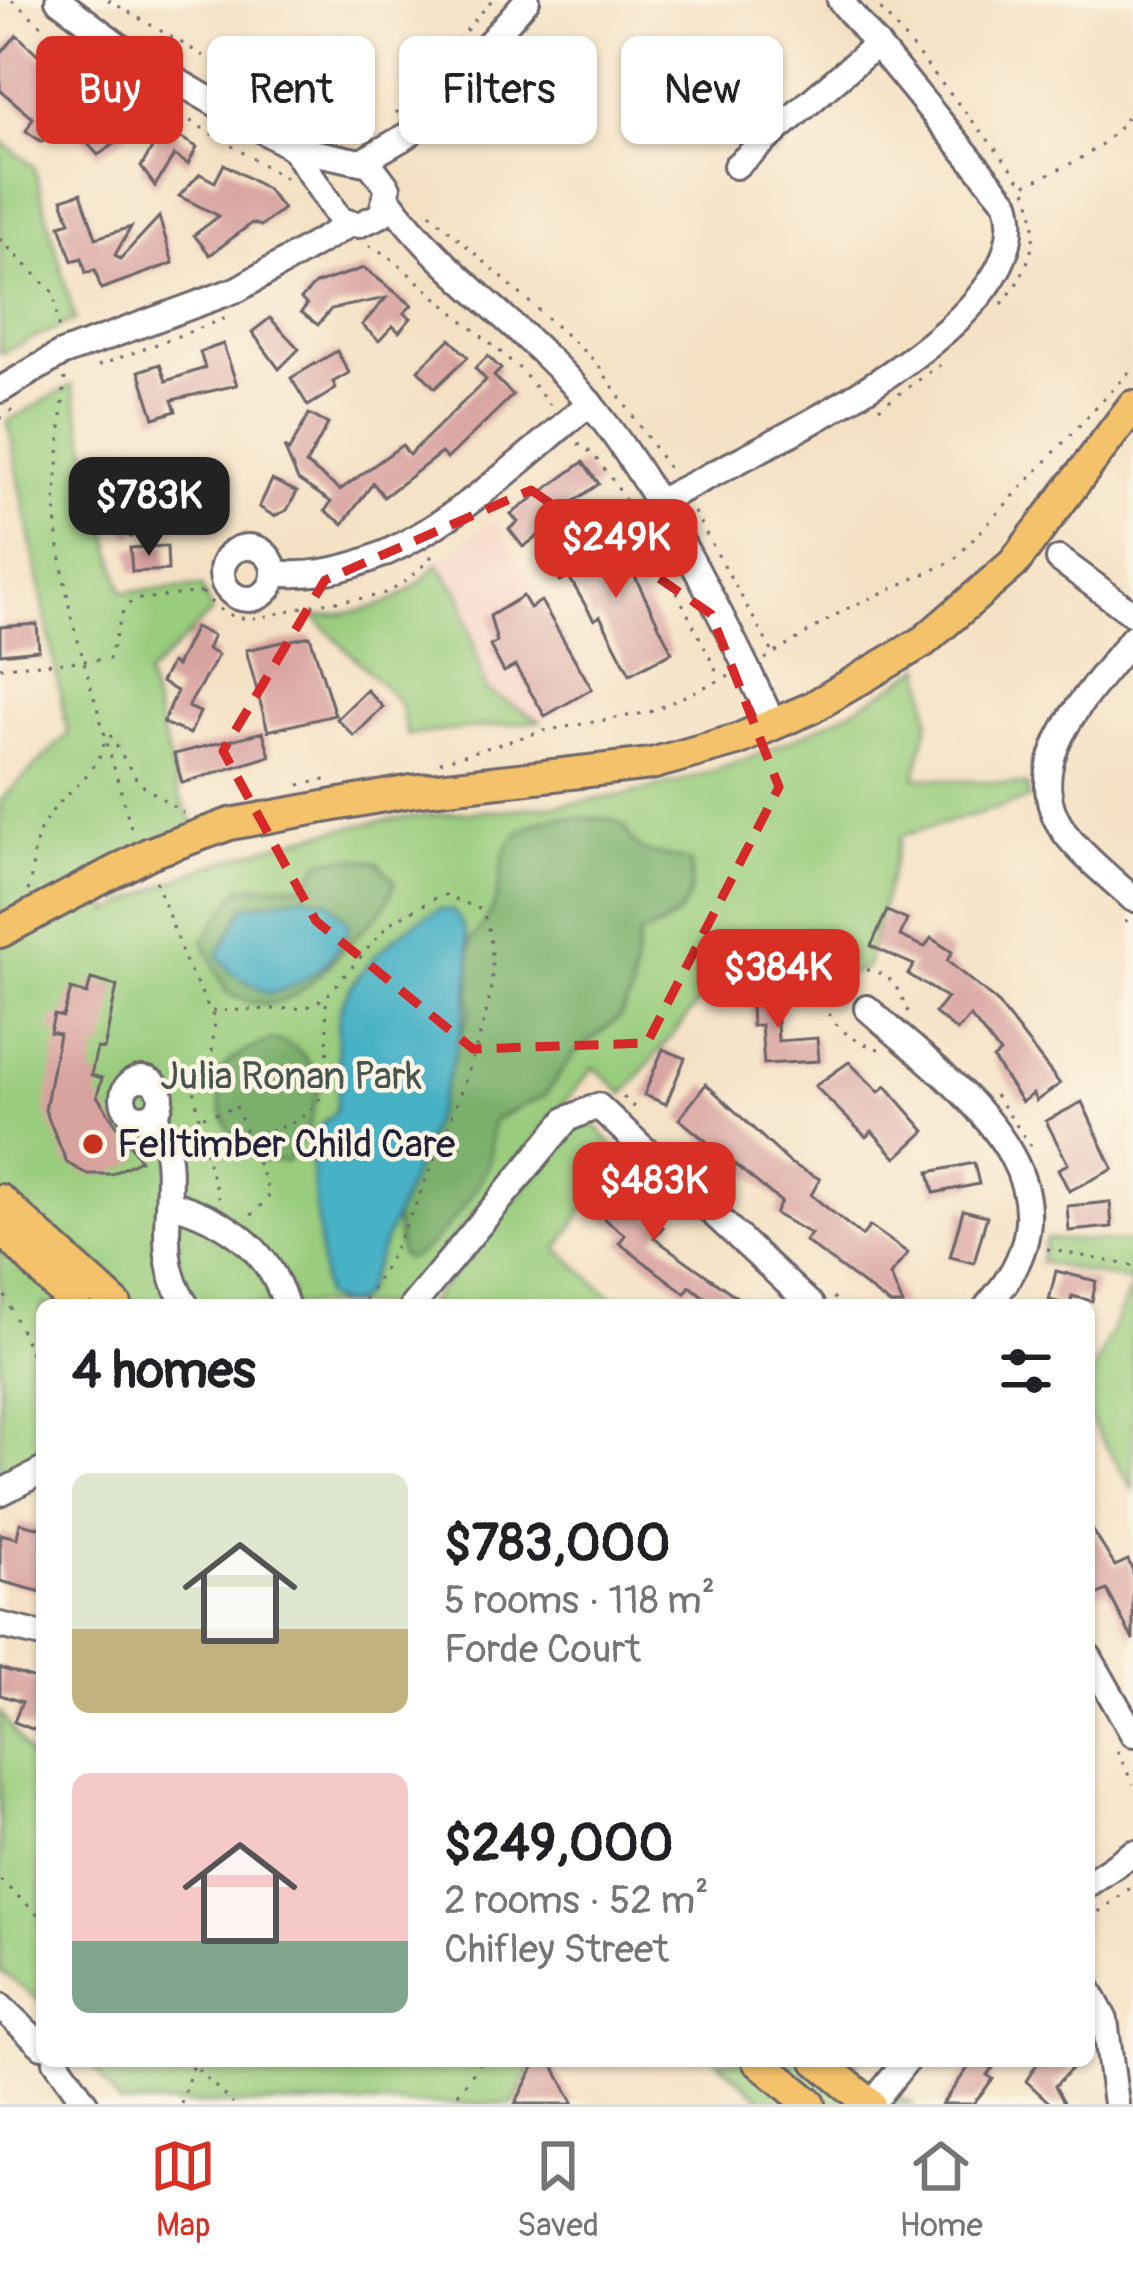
<!DOCTYPE html>
<html lang="en">
<head>
<meta charset="utf-8">
<style>
	body { margin:0; font-family:Pangolin,sans-serif; background:#f6f6f6; color:#202124; height:100vh; display:flex; flex-direction:column; font-size:45px; white-space:nowrap }
	* { box-sizing:border-box; margin:0 }
	p { font-size:39px; color:#757577 }
	.icon { flex:none; width:66px; height:66px; fill:none; stroke:currentColor; stroke-width:2; stroke-linecap:round; stroke-linejoin:round }
	.map { position:relative; flex:1; overflow:hidden }
	.sheet { position:absolute; left:36px; top:1299px; width:1059px; height:768px; display:flex; flex-direction:column; background:#fff; border-radius:18px; box-shadow:0 3px 9px #0004 }
	.sheet>* { flex:none }
	.banner { position:absolute; left:36px; top:36px; width:1062px; height:108px; display:flex; gap:24px }
	.price { position:absolute; translate:-50% -102px; padding:0 27px; border-radius:24px; background:#d93025; color:#fff; font-size:39px; line-height:78px; filter:drop-shadow(0 3px 6px #0008) }
	.price::after { content:''; position:absolute; left:50%; top:72px; width:36px; height:27px; margin-left:-18px; background:inherit; clip-path:polygon(0 0,100% 0,50% 100%) }
	.price.current { background:#222; color:#fff }
	ul { padding:0; list-style:none }
	li { display:flex; align-items:center; gap:36px; height:300px; padding:0 36px }
	li span { display:grid; place-items:center; flex:none; width:336px; height:240px; border-radius:18px; color:#555 }
	li>.icon { margin-inline-start:auto }
	span .icon { width:144px; height:144px; fill:#fffc; stroke-width:1 }
	li b { font-size:51px }
	h2 { display:flex; justify-content:space-between; align-items:center; height:144px; padding:0 36px; font-size:51px }
	.tag { padding:0 42px; border-radius:18px; background:#fff; box-shadow:0 3px 9px #0004; font-size:42px; line-height:108px }
	.tag.current { background:#d93025; color:#fff }
	.tab-bar { display:flex; justify-content:space-around; align-items:center; height:168px; border-top:3px solid #e0e0e0; background:#fff; font-size:33px; color:#757577 }
	.tab-bar a { display:grid; justify-items:center; gap:6px }
	.tab-bar .current { color:#d93025 }
	.map>svg:first-child { display:block }
	.built { fill:#f6d1c5 }
	.green { fill:#99cc7d; stroke:#5e775c; stroke-width:3 }
	.forest { fill:#7ab06c; stroke:#4e6954; stroke-width:3 }
	.water { fill:#47b1c5; stroke:#346a80; stroke-width:3 }
	.building { fill:#d8a29f }
	.lines { fill:none; stroke-linecap:round; stroke-linejoin:round }
	.minor-casing { stroke:#6c656b; stroke-width:30 }
	.major-casing { stroke:#6c656b; stroke-width:36 }
	.path { stroke:#6c656b; stroke-width:3; stroke-dasharray:3 9; stroke-linecap:butt }
	.minor { stroke:#fff; stroke-width:24 }
	.major { stroke:#f3c26a; stroke-width:30 }
	.marked { fill:none; stroke:#d62828; stroke-width:9; stroke-dasharray:24 15; stroke-linejoin:round }
	.poi-dot { fill:#c8321e; stroke:#fcf5e5; stroke-width:4.5 }
	.labels { text-anchor:middle; dominant-baseline:central; stroke-width:9; stroke-linejoin:round; paint-order:stroke }
	.park-label { font-size:39px; fill:#46554f; stroke:#fcf5e5 }
	.poi-label { font-size:39px; fill:#22223b; stroke:#fcf5e5; text-anchor:start }
</style>
</head>
<body>
<div class="map">
<svg width="1133" height="2104" viewBox="0 0 1133 2104">
	<rect width="100%" height="100%" fill="#fcf5e5"/>
	<filter id="ink" filterUnits="userSpaceOnUse"><feTurbulence type="fractalNoise" baseFrequency=".00833" numOctaves="2"/><feDisplacementMap in="SourceGraphic" scale="24" xChannelSelector="R" yChannelSelector="G"/><feConvolveMatrix kernelMatrix="1 2 1 2 8 2 1 2 1" color-interpolation-filters="sRGB"/></filter>
	<filter id="wash" filterUnits="userSpaceOnUse"><feTurbulence type="fractalNoise" baseFrequency=".004" numOctaves="4" result="noise"/><feDisplacementMap in="SourceGraphic" scale="48" xChannelSelector="R" yChannelSelector="G"/><feGaussianBlur stdDeviation="2.7" result="paint"/><feColorMatrix in="noise" values="0 0 0 0 0 0 0 0 0 0 0 0 0 0 0 0 0 1.4 0 .05"/><feComposite in="paint" operator="in"/></filter>
	<g filter="url(#wash)">
		<rect width="100%" height="100%" fill="#f4e1c4"/>
		<polygon class="built" points="494,520 597,692 540,721 486,690 460,594 437,564"/>
		<g class="green">
			<polygon points="0,140 34,167 75,320 0,353"/>
			<path d="M 72,385 L 122,592 L 201,586 L 212,612 L 147,676 L 178,793 L 196,829 L 102,873 L 109,913 C 191,866 283,839 376,822 C 448,810 523,812 595,800 C 714,780 824,734 923,666 L 929,720 L 915,777 L 1027,785 L 1029,799 L 901,836 L 866,968 L 847,974 L 831,992 L 726,969 L 624,1094 L 594,1067 L 398,1305 L 42,1305 L 42,1455 L 0,1477 L 0,801 L 68,734 L 8,421 Z"/>
			<path d="M 437,564 L 460,594 L 486,690 L 540,721 L 407,735 L 400,703 L 314,617 C 364,613 405,605 437,564 Z"/>
			<polygon points="592,1122 620,1154 558,1249 620,1305 426,1305 577,1126"/>
			<polygon points="1046,1239 1133,1242 1133,1282 1040,1262"/>
			<polygon points="1133,1283 1133,1490 1089,1418 1089,1381"/>
			<polygon points="0,1712 42,1774 42,2003 0,1970"/>
			<polygon points="90,2061 535,2061 513,2104 119,2104"/>
			<polygon points="717,2061 858,2061 853,2070 912,2104 767,2104"/>
		</g>
		<g class="forest">
			<path d="M 559,817 L 611,819 L 625,826 C 636,861 662,851 690,862 C 698,907 676,921 639,936 L 631,995 L 620,1017 L 574,1054 L 545,1095 L 494,1120 C 489,1134 492,1144 490,1158 C 486,1182 429,1258 406,1259 L 401,1255 L 394,1211 L 470,1011 L 470,940 C 527,886 469,835 559,817 Z"/>
			<path d="M 349,858 L 377,862 L 395,881 C 387,912 372,919 352,940 C 316,976 286,1027 226,992 L 203,940 L 241,887 L 305,884 L 322,860 Z"/>
			<path d="M 269,1040 C 297,1040 307,1059 320,1081 L 310,1123 L 287,1162 C 271,1162 256,1159 243,1149 C 226,1136 212,1089 222,1070 C 230,1056 255,1048 269,1040 Z"/>
		</g>
		<g class="water">
			<path d="M 303,895 L 329,901 L 350,925 C 336,961 306,985 269,994 L 232,973 L 218,955 L 244,907 Z"/>
			<path d="M 441,909 L 452,910 C 516,967 389,1224 363,1295 C 350,1308 338,1307 324,1296 L 309,1136 L 335,1112 C 343,1080 334,1047 339,1017 C 345,976 405,922 441,909 Z"/>
		</g>
		<g id="blocks">
			<g class="building">
				<polygon points="17,35 59,74 63,68 82,81 42,142 26,131 33,118 0,90 0,54"/>
				<polygon points="111,93 129,113 118,123 128,135 98,155 73,127"/>
				<polygon points="164,128 197,147 188,164 174,155 155,186 141,167"/>
				<polygon points="224,164 267,189 283,209 261,226 252,223 210,255 194,235 219,216 179,196 200,174 215,182"/>
				<polygon points="81,193 96,238 131,227 115,255 120,259 159,217 173,263 101,289 95,270 86,273 82,258 72,261 60,225 70,222 62,199"/>
				<polygon points="364,268 412,305 404,313 411,318 399,332 393,326 379,341 362,325 386,298 331,309 318,325 301,312 307,305 301,299 315,284"/>
				<polygon points="270,318 299,349 279,369 252,332"/>
				<polygon points="450,339 468,357 435,388 418,370"/>
				<polygon points="223,344 237,385 172,400 176,411 154,418 139,371 160,364 166,381 205,368 200,352"/>
				<polygon points="337,351 349,373 333,382 336,389 308,406 291,378"/>
				<polygon points="488,356 501,369 494,376 513,395 447,459 441,453 384,497 373,483 343,524 325,511 331,502 298,480 284,447 289,451 309,414 328,424 306,464 340,490 402,445 409,455 486,380 475,368"/>
				<polygon points="207,461 220,510 199,515 195,504 180,508 175,490 191,485 186,466"/>
				<polygon points="583,462 599,484 554,515 559,521 523,547 509,529 518,522 511,514"/>
				<polygon points="134,479 161,509 131,537 104,508"/>
				<polygon points="272,480 297,492 287,510 274,516 259,507"/>
				<polygon points="615,536 672,652 630,674 600,616 594,620 569,577 560,581 553,561"/>
				<polygon points="167,546 168,570 132,572 130,548"/>
				<polygon points="523,596 530,608 541,601 592,689 545,716 515,666 504,672 490,646 497,642 490,616"/>
				<polygon points="37,624 39,650 0,654 0,627"/>
				<polygon points="195,627 213,636 207,649 218,655 188,707 200,712 190,734 163,723 177,691 161,682 171,663 176,666"/>
				<polygon points="310,636 335,715 268,731 246,650"/>
				<polygon points="367,690 383,707 354,736 337,719"/>
				<polygon points="263,732 270,756 182,783 174,754"/>
				<polygon points="887,911 907,920 900,936 925,947 931,938 952,952 947,961 996,1001 1060,1084 1036,1101 1033,1094 1022,1102 993,1059 1000,1053 970,1016 957,1031 935,1013 947,998 908,974 914,965 871,946"/>
				<polygon points="91,979 117,986 104,1049 97,1048 91,1075 102,1078 97,1096 140,1160 112,1174 87,1174 67,1163 45,1110 59,1034 50,1032 54,1015 63,1017 71,989 87,994"/>
				<polygon points="775,985 778,1041 817,1038 819,1061 764,1064 761,1025 752,1026 750,986"/>
				<polygon points="663,1049 685,1058 666,1104 644,1095"/>
				<polygon points="849,1062 879,1092 886,1086 925,1131 896,1158 872,1131 866,1137 815,1086"/>
				<polygon points="706,1084 790,1163 820,1179 811,1195 862,1236 870,1226 908,1253 890,1275 903,1305 891,1305 805,1241 811,1234 775,1214 781,1202 679,1119"/>
				<polygon points="1082,1102 1113,1169 1069,1191 1058,1169 1068,1164 1046,1121"/>
				<polygon points="974,1163 979,1184 934,1193 929,1172"/>
				<polygon points="616,1176 636,1192 629,1200 663,1227 654,1238 748,1305 714,1305 690,1286 685,1293 619,1243 625,1235 587,1205"/>
				<polygon points="1110,1202 1112,1227 1069,1231 1067,1206"/>
				<polygon points="963,1210 987,1216 974,1263 950,1257"/>
				<polygon points="1056,1271 1096,1281 1092,1301 1072,1296 1070,1305 1049,1300"/>
				<polygon points="20,1523 42,1528 42,1592 0,1581 0,1534 17,1538"/>
				<polygon points="1089,1524 1115,1566 1128,1560 1133,1571 1133,1640 1107,1590 1096,1595 1089,1581"/>
				<polygon points="0,1668 42,1681 42,1733 14,1722 22,1702 0,1695"/>
				<polygon points="537,2061 551,2061 574,2104 515,2104"/>
				<polygon points="973,2061 993,2068 987,2075 993,2079 973,2104 942,2104"/>
				<polygon points="1039,2061 1078,2061 1055,2086 1065,2104 1051,2104 1026,2081"/>
			</g>
		</g>
	</g>
	<g filter="url(#ink)">
		<use href="#blocks" fill-opacity="0" stroke="#6c656b" stroke-width="3"/>
		<g class="lines">
			<defs>
				<g id="minor">
					<polyline points="58,0 130,54 293,148 370,164 388,188 381,215 358,225 340,220 293,148"/>
					<polyline points="361,162 408,135 527,0"/>
					<polyline points="736,166 877,44"/>
					<path d="M 388,199 C 444,276 526,327 587,400 C 657,483 727,625 774,725"/>
					<polyline points="0,390 61,354 238,289 350,224"/>
					<path d="M 657,503 C 743,455 1045,326 1007,203 L 840,0"/>
					<circle cx="248" cy="573" r="26"/>
					<polyline points="1059,559 1133,614"/>
					<path d="M 274,573 C 395,587 502,474 590,403"/>
					<path d="M 1133,637 C 1093,691 1013,762 1065,833 C 1083,857 1111,878 1133,899"/>
					<path d="M 867,1008 C 951,1084 1100,1181 988,1305"/>
					<circle cx="142" cy="1098" r="19"/>
					<path d="M 154,1114 C 190,1178 144,1244 186,1305"/>
					<path d="M 170,1203 C 226,1220 268,1247 286,1305"/>
					<polyline points="413,1305 567,1119 598,1106 811,1305"/>
					<polyline points="0,1493 42,1471"/>
					<polyline points="0,1625 42,1635"/>
					<polyline points="1089,1657 1133,1734"/>
					<polyline points="1089,1883 1133,1853"/>
					<polyline points="1089,1990 1105,2020 1116,2104"/>
					<polyline points="0,2006 42,2046"/>
					<polyline points="56,2061 86,2104"/>
					<polyline points="872,2104 906,2061"/>
				</g>
				<g id="major">
					<polyline points="0,932 150,853 230,824 412,791 651,764 737,740 811,708 924,641 1013,564 1133,406"/>
					<polyline points="0,1200 116,1305"/>
					<polyline points="0,1226 75,1305"/>
					<polyline points="758,2061 810,2104"/>
					<polyline points="818,2061 870,2104"/>
				</g>
			</defs>
			<use href="#minor" class="minor-casing"/>
			<use href="#major" class="major-casing"/>
			<g class="path">
				<polyline points="12,0 66,46 285,178"/>
				<polyline points="108,0 334,132"/>
				<polyline points="873,0 1017,175"/>
				<polyline points="396,113 492,0"/>
				<path d="M 1018,177 L 1024,185 C 1067,166 1109,150 1133,108"/>
				<polyline points="430,213 596,362 671,472"/>
				<polyline points="0,239 54,293 59,333"/>
				<polyline points="369,246 387,255 520,369 550,405"/>
				<path d="M 1002,304 C 1032,267 1044,230 1024,185"/>
				<polyline points="98,366 229,317"/>
				<polyline points="65,378 55,504 59,548 71,616 132,831"/>
				<polyline points="879,408 944,362"/>
				<polyline points="0,419 15,408"/>
				<path d="M 578,444 C 613,455 698,636 720,678"/>
				<polyline points="694,512 773,653"/>
				<path d="M 202,592 C 233,632 261,617 303,607 C 369,592 386,611 437,550"/>
				<polyline points="765,659 844,610 953,561 1133,368"/>
				<polyline points="0,667 109,659 123,611 133,600 202,592 223,580"/>
				<polyline points="110,735 138,782 183,813"/>
				<polyline points="440,762 543,731 650,712 729,676"/>
				<polyline points="299,785 330,779"/>
				<polyline points="156,881 186,963 215,1020 212,1051 193,1083 205,1153 219,1198"/>
				<path d="M 28,891 C 34,870 32,845 42,826 C 63,789 99,779 106,734"/>
				<polyline points="1125,920 1133,927"/>
				<path d="M 212,1011 L 306,1008 L 326,997 L 390,923 L 443,894 L 482,910 C 494,938 494,970 489,1000 C 478,1060 399,1261 360,1305"/>
				<path d="M 879,1049 C 833,1037 798,991 859,969 C 892,970 898,988 909,1014"/>
				<polyline points="995,1095 1034,1150"/>
				<polyline points="623,1097 635,1108"/>
				<polyline points="236,1106 270,1195 251,1216"/>
				<polyline points="203,1116 235,1108"/>
				<path d="M 245,1136 C 343,1119 327,1081 326,999"/>
				<polyline points="1047,1249 1133,1266"/>
				<polyline points="0,1285 42,1377"/>
				<polyline points="833,1297 841,1305"/>
				<polyline points="957,1305 966,1297"/>
				<polyline points="1089,1619 1101,1638"/>
				<polyline points="1117,1751 1133,1784"/>
				<polyline points="0,1880 42,1918"/>
				<polyline points="1089,1919 1133,1886"/>
				<polyline points="189,2061 233,2104"/>
				<polyline points="181,2104 192,2067"/>
				<polyline points="451,2104 481,2061"/>
			</g>
			<use href="#minor" class="minor"/>
			<use href="#major" class="major"/>
		</g>
	</g>
	<path class="marked" d="M 531,490 L 711,614 L 779,787 L 647,1043 L 473,1049 L 316,921 L 223,751 L 325,580 Z"/>
	<circle class="poi-dot" cx="93" cy="1144" r="12"/>
	<g class="labels">
		<g class="park-label">
			<text x="291" y="1076">Julia Ronan Park</text>
		</g>
		<g class="poi-label">
			<text x="117" y="1144">Felltimber Child Care</text>
		</g>
	</g>
</svg>
<b class="price current" style="left:149px;top:559px">$783K</b>
<b class="price" style="left:616px;top:601px">$249K</b>
<b class="price" style="left:778px;top:1031px">$384K</b>
<b class="price" style="left:654px;top:1244px">$483K</b>
<div class="banner">
<a class="tag current">Buy</a>
<a class="tag">Rent</a>
<a class="tag">Filters</a>
<a class="tag">New</a>
</div>
<section class="sheet">
<h2>4 homes<svg class="icon" aria-label="filters" viewBox="0 0 24 24"><path d="M4 7h16M4 17h16"/><circle cx="9" cy="7" r="2"/><circle cx="15" cy="17" r="2"/></svg></h2>
<ul>
<li><span style="background:linear-gradient(#dfe7d0 65%,#c2b280 0)"><svg class="icon" aria-label="home" viewBox="0 0 24 24"><path d="M3 11l9-7 9 7M6 9v11h12V9"/></svg></span><div><b>$783,000</b><p>5 rooms · 118 m²</p><p>Forde Court</p></div></li>
<li><span style="background:linear-gradient(#f6c9c9 70%,#7fa58c 0)"><svg class="icon" aria-label="home" viewBox="0 0 24 24"><path d="M3 11l9-7 9 7M6 9v11h12V9"/></svg></span><div><b>$249,000</b><p>2 rooms · 52 m²</p><p>Chifley Street</p></div></li>
</ul>
</section>
</div>
<nav class="tab-bar">
<a class="current"><svg class="icon" aria-label="map" viewBox="0 0 24 24"><path d="M3 6l6-2 6 2 6-2v14l-6 2-6-2-6 2zM9 4v14M15 6v14"/></svg>Map</a>
<a><svg class="icon" aria-label="saved" viewBox="0 0 24 24"><path d="M7 4h10v16l-5-4-5 4z"/></svg>Saved</a>
<a><svg class="icon" aria-label="home" viewBox="0 0 24 24"><path d="M3 11l9-7 9 7M6 9v11h12V9"/></svg>Home</a>
</nav>
</body>
</html>
